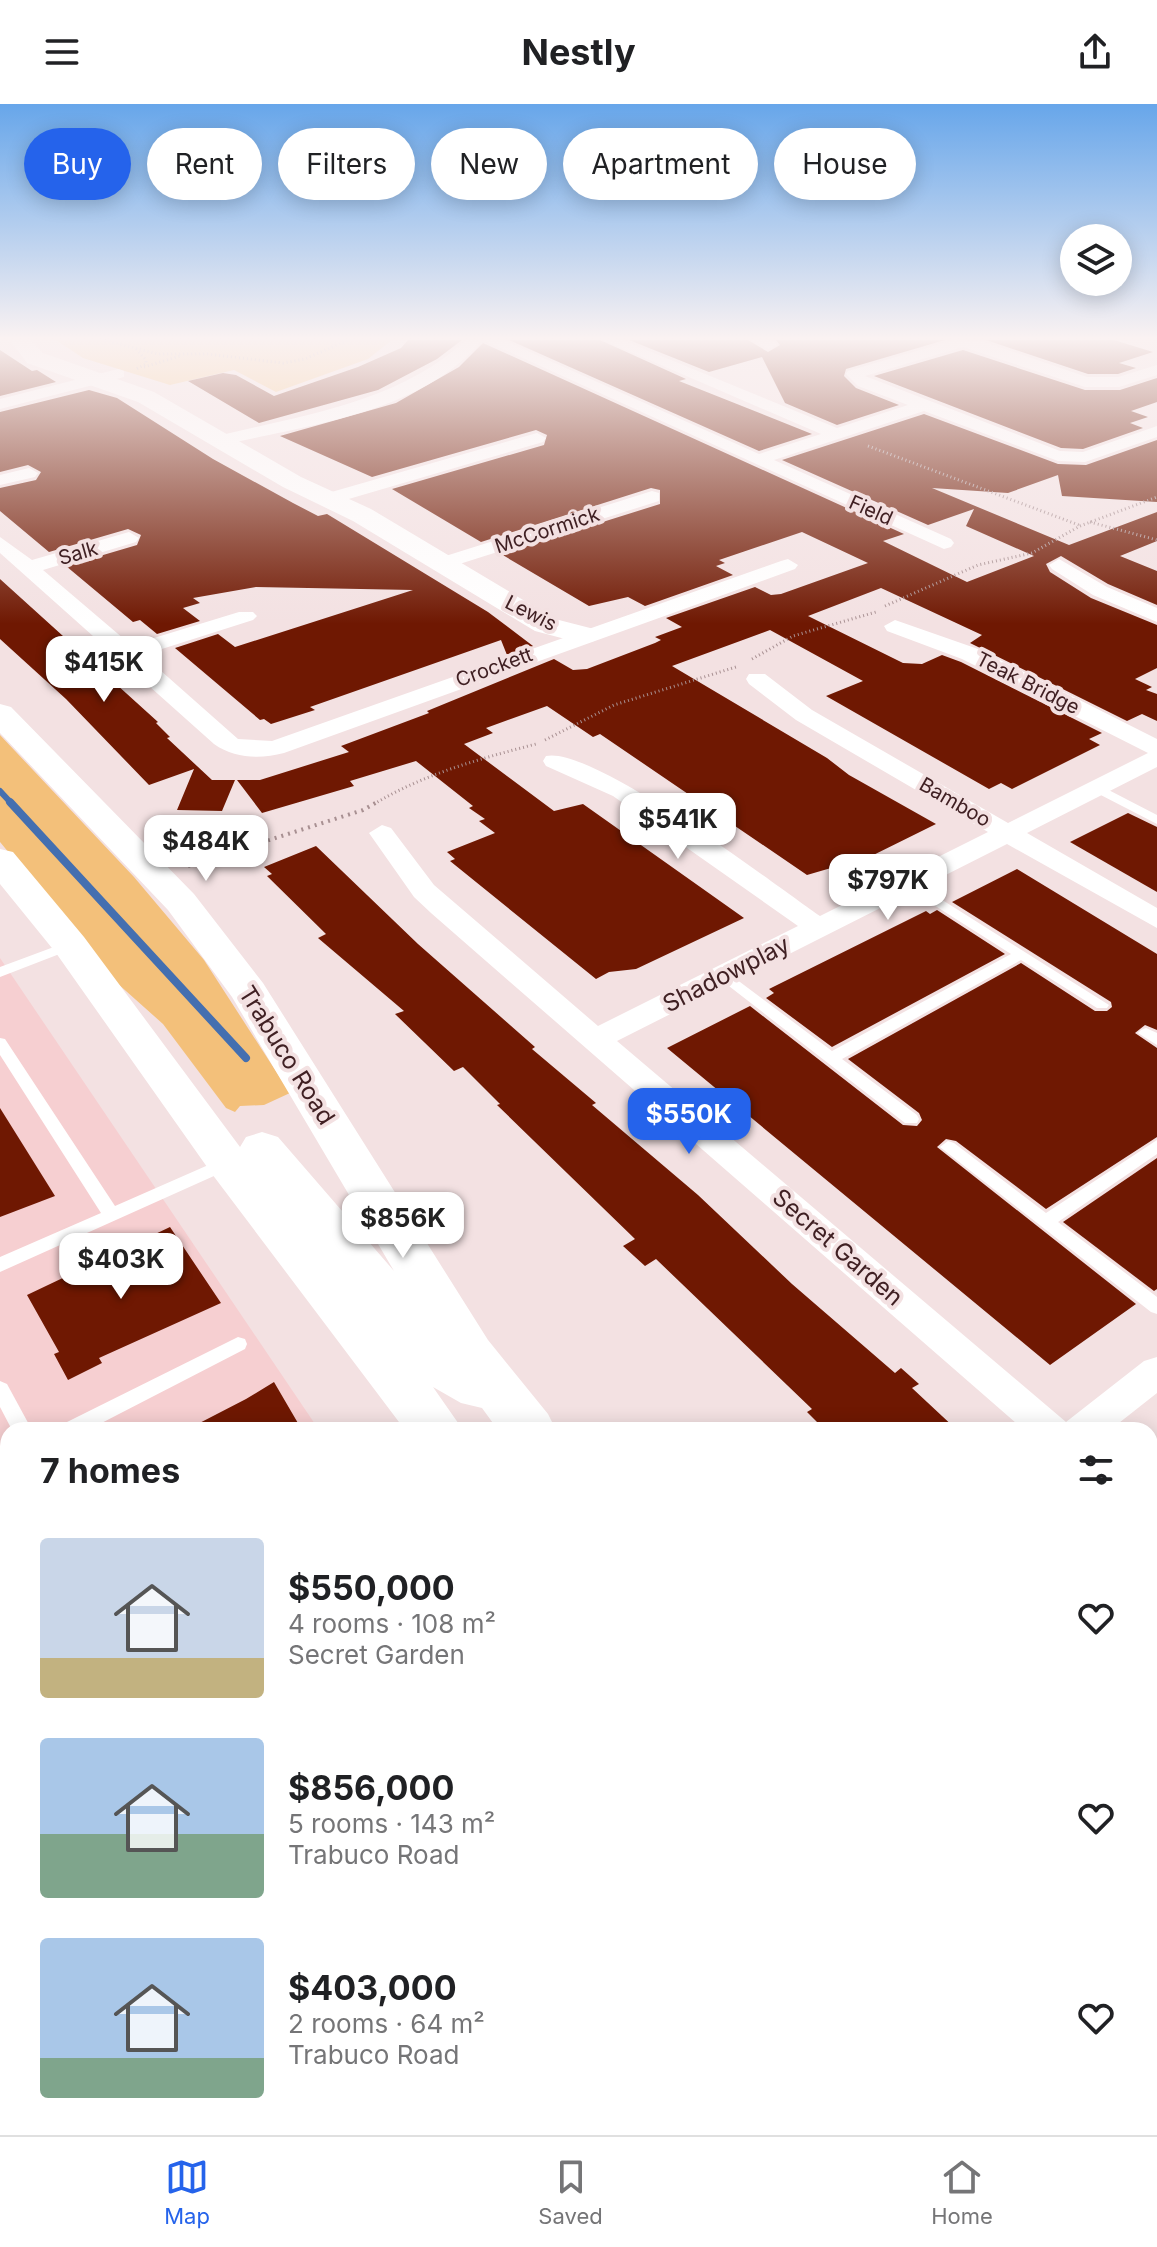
<!DOCTYPE html>
<html lang="en">
<head>
<meta charset="utf-8">
<style>
	body { margin:0; font-family:Inter,sans-serif; background:#f6f6f6; color:#202124; height:100vh; display:flex; flex-direction:column; font-size:30px; white-space:nowrap }
	* { box-sizing:border-box; margin:0 }
	p { font-size:26px; color:#757577 }
	.icon { flex:none; width:44px; height:44px; fill:none; stroke:currentColor; stroke-width:2; stroke-linecap:round; stroke-linejoin:round }
	.map { position:relative; flex:1; overflow:hidden }
	.sheet { position:absolute; left:0px; top:1318px; width:1158px; height:714px; display:flex; flex-direction:column; background:#fff; border-radius:24px 24px 0 0; box-shadow:0 4px 20px #0003 }
	.sheet>* { flex:none }
	.hud { position:absolute; left:24px; top:24px; width:1110px; height:72px; display:flex; gap:16px }
	.controls { position:absolute; left:1060px; top:120px; display:grid; gap:16px }
	.controls a { display:grid; place-items:center; width:72px; height:72px; border-radius:50%; background:#fff; box-shadow:0 4px 20px #0003; font-size:40px }
	.price { position:absolute; translate:-50% -68px; padding:0 18px; border-radius:16px; background:#fff; color:#222; font-size:26px; line-height:52px; filter:drop-shadow(0 2px 4px #0008) }
	.price::after { content:''; position:absolute; left:50%; top:48px; width:24px; height:18px; margin-left:-12px; background:inherit; clip-path:polygon(0 0,100% 0,50% 100%) }
	.price.current { background:#2563eb; color:#fff }
	ul { padding:0; list-style:none }
	li { display:flex; align-items:center; gap:24px; height:200px; padding:0 40px }
	li span { display:grid; place-items:center; flex:none; width:224px; height:160px; border-radius:8px; color:#555 }
	li>.icon { margin-inline-start:auto }
	span .icon { width:96px; height:96px; fill:#fffc; stroke-width:1 }
	li b { font-size:34px }
	h2 { display:flex; justify-content:space-between; align-items:center; height:96px; padding:0 40px; font-size:34px }
	.chip { padding:0 28px; border-radius:36px; background:#fff; box-shadow:0 4px 20px #0003; font-size:28px; line-height:72px }
	.chip.current { background:#2563eb; color:#fff }
	header { display:flex; justify-content:space-between; align-items:center; height:104px; padding:0 40px; background:#fff; font-size:36px; font-weight:700 }
	.dock { display:flex; justify-content:space-around; align-items:center; height:112px; border-top:2px solid #e0e0e0; background:#fff; font-size:22px; color:#757577 }
	.dock a { display:grid; justify-items:center; gap:4px }
	.dock .current { color:#2563eb }
	.map>svg:first-child { display:block }
	.built { fill:#f6cfd1 }
	.green { fill:#f3c07a }
	.lines { fill:none; stroke-linecap:round; stroke-linejoin:round }
	.stream-far1 { stroke:#446fb0; stroke-width:6 }
	.stream { stroke:#446fb0; stroke-width:8 }
	.building { fill:#6f1802 }
	.path-far2 { stroke:#a89092; stroke-width:3; stroke-dasharray:1 3; stroke-linecap:butt }
	.path-far1 { stroke:#a89092; stroke-width:4; stroke-dasharray:2 5; stroke-linecap:butt }
	.path { stroke:#a89092; stroke-width:7; stroke-dasharray:3 9; stroke-linecap:butt }
	.lane { fill:#fff; fill-rule:evenodd }
	.street { fill:#fff; fill-rule:evenodd }
	.secondary { fill:#fff; fill-rule:evenodd }
	.labels { text-anchor:middle; dominant-baseline:central; stroke-width:8; stroke-linejoin:round; paint-order:stroke }
	.far-street-label { font-size:20px; fill:#402023; stroke:#f3e1e2 }
	.street-label { font-size:24px; fill:#402023; stroke:#f3e1e2 }
</style>
</head>
<body>
<header><svg class="icon" aria-label="menu" viewBox="0 0 24 24"><path d="M4 6h16M4 12h16M4 18h16"/></svg>Nestly<svg class="icon" aria-label="share" viewBox="0 0 24 24"><path d="M12 15V3M7 8l5-5 5 5M5 13v7h14v-7"/></svg></header>
<div class="map">
<svg width="1157" height="2031" viewBox="0 0 1157 2031">
	<rect width="100%" height="100%" fill="#f3e1e2"/>
	<polygon class="built" points="0,854 319,1326 8,1326 8,2024 897,2024 902,2031 0,2031"/>
	<g class="green">
		<polygon points="56,236 392,236 368,255 276,288 234,266 170,281 83,254"/>
		<polygon points="0,631 134,773 204,856 290,989 264,1001 240,1002 235,1008 226,1004 163,920 117,879 0,738"/>
	</g>
	<g class="lines">
		<polyline class="stream-far1" points="0,687 12,700"/>
		<polyline class="stream" points="10,698 246,954"/>
	</g>
	<g class="building">
		<polygon points="408,236 462,236 437,255 378,286 259,319 188,277 223,269 236,271 274,292 358,263 401,244"/>
		<polygon points="509,236 600,236 686,275 679,277 812,330 759,347"/>
		<polygon points="629,236 748,236 768,248 780,241 776,236 945,236 846,265 844,272 856,284 899,301 837,321 785,299 762,253 709,268"/>
		<polygon points="986,236 1114,236 1153,248 1119,259 1136,264 1118,270 1088,270"/>
		<polygon points="483,239 904,430 883,437 967,478 1034,452 966,422 974,405 928,421 782,356 924,310 1058,360 1086,361 1157,336 1157,398 1062,392 1058,371 1008,389 932,384 1069,441 1157,408 1157,437 1120,452 1157,467 1157,501 1108,480 1061,452 1046,460 1050,468 1091,494 1157,521 1157,564 1135,575 1152,583 1146,586 1157,590 1157,617 1142,610 1127,617 970,539 982,531 881,484 808,512 903,559 922,560 942,551 961,558 1102,629 1089,635 1100,641 1012,685 1001,679 989,685 826,592 863,577 770,526 672,562 827,654 849,671 936,720 837,769 831,764 807,771 600,630 593,633 547,602 486,624 493,629 464,640 554,707 583,700 744,814 636,865 609,868 596,875 450,757 455,755 447,748 495,729 479,717 485,715 469,704 473,702 416,657 350,677 354,682 262,709 237,676 260,676 349,648 341,642 429,609 427,607 554,555 573,566 587,565 655,539 661,536 655,533 682,523 666,514 755,483 771,491 781,490 868,459 802,428 719,456 725,459 716,462 733,471 645,502 628,493 589,502 501,450 660,400 660,386 651,384 481,438 392,385 544,341 547,331 536,326 372,373 280,332 396,299 459,263"/>
		<polygon points="0,246 32,267 37,266 56,278 0,292"/>
		<polygon points="963,246 1085,286 1120,286 1157,274 1157,298 1131,307 1148,313 1130,319 1143,324 1083,345 1061,344 874,272"/>
		<polygon points="89,286 117,294 213,355 293,399 318,412 327,410 488,508 533,542 507,551 501,536 310,603 315,606 271,620 264,615 260,616 175,544 218,530 235,543 413,486 256,483 193,494 200,499 183,504 200,517 157,530 140,516 133,518 66,462 137,441 141,431 128,425 49,448 0,407 0,384 36,376 41,368 28,361 0,368 0,308"/>
		<polygon points="0,475 158,618 156,619 170,633 167,634 212,676 235,676 222,707 177,706 194,665 149,681 66,595 0,535"/>
		<polygon points="1128,709 1157,723 1157,788 1070,738"/>
		<polygon points="316,742 418,840 535,943 532,945 596,999 592,1001 698,1091 792,1180 895,1269 901,1264 919,1280 912,1284 957,1326 825,1326 807,1308 812,1305 656,1155 645,1162 623,1142 635,1135 497,1001 500,1000 463,963 454,967 395,910 404,907 318,834 326,830 267,772 272,770 264,763"/>
		<polygon points="1017,765 1157,850 1157,926 1145,921 1135,929 1157,944 1157,1033 1046,1105 956,1037 946,1035 937,1043 1136,1200 1050,1261 667,944 750,902 903,1021 917,1022 922,1016 919,1009 848,955 1021,859 1095,907 1107,907 1112,903 1111,898 952,798"/>
		<polygon points="937,806 1005,850 832,943 766,894 774,889 769,885 926,807 930,810"/>
		<polygon points="0,1004 55,1092 0,1113"/>
		<polygon points="1157,1054 1157,1185 1154,1187 1063,1118"/>
		<polygon points="170,1123 221,1199 99,1254 102,1259 68,1276 54,1250 59,1248 27,1191"/>
		<polygon points="274,1278 302,1326 186,1326 246,1295"/>
	</g>
	<g class="lines">
		<g class="path-far2">
			<polyline points="105,236 158,250 208,250 283,259 305,255 348,236"/>
			<polyline points="136,245 146,256 146,260 136,265"/>
			<polyline points="144,263 180,252"/>
			<polyline points="868,342 1079,421"/>
			<polyline points="1090,418 1157,436"/>
			<polyline points="885,502 978,461 1032,449 1080,422 1157,393"/>
			<polyline points="752,555 793,532 876,508"/>
			<polyline points="545,636 614,601 736,563"/>
			<path d="M 374,700 C 424,670 479,655 536,640"/>
		</g>
		<polyline class="path-far1" points="188,762 363,706 377,698"/>
		<polyline class="path" points="318,2031 326,2024"/>
		<g class="lane">
			<polygon points="1097,680 1157,711 1157,720 1093,687 1091,684"/>
			<polygon points="909,775 1109,901 1107,904 1097,904 1021,856 842,955 917,1011 919,1015 917,1019 905,1019 716,872 718,869 728,869 832,947 1011,850 904,782 904,776"/>
			<polygon points="70,837 77,841 75,844 0,873 0,863"/>
			<polygon points="1146,924 1157,929 1157,941 1138,929 1141,926"/>
			<polygon points="0,934 5,935 115,1102 222,1055 228,1053 236,1059 234,1063 0,1168 0,1153 101,1109 0,951"/>
			<polygon points="1157,1036 1157,1050 1058,1118 1157,1193 1157,1210 1151,1208 940,1043 948,1037 954,1039 1046,1109"/>
			<polygon points="238,1233 245,1235 247,1240 245,1245 88,1326 60,1326 63,1320"/>
			<polygon points="0,1277 7,1280 32,1326 12,1326 0,1303"/>
			<polygon points="8,1493 8,1515 0,1518 0,1496"/>
			<polygon points="8,1610 8,1634 0,1637 0,1613"/>
			<polygon points="404,2024 436,2024 434,2031 401,2031"/>
		</g>
		<g class="street">
			<path d="M 466,236 L 482,236 C 422,310 305,321 219,342 L 210,337 L 213,333 C 301,311 397,300 466,236 Z"/>
			<polygon points="483,236 503,236 759,350 821,330 603,236 622,236 837,324 908,301 858,282 846,270 848,267 954,236 984,238 1087,273 1118,273 1157,261 1157,271 1119,283 1085,283 963,243 865,272 1060,347 1083,348 1157,322 1157,333 1085,358 1058,357 924,307 774,356 951,435 954,439 951,443 944,445"/>
			<polygon points="751,236 771,236 777,240 769,245"/>
			<polygon points="118,265 124,267 124,273 0,305 0,295"/>
			<polygon points="537,329 546,334 543,338 335,399 328,401 319,395 321,391"/>
			<polygon points="29,364 38,369 35,373 0,381 0,371"/>
			<polygon points="652,387 659,389 659,397 450,463 436,463 433,459 436,455"/>
			<path d="M 129,428 L 139,434 L 136,438 L 43,466 L 131,541 L 239,508 L 253,508 L 257,512 L 253,516 L 143,551 L 238,635 L 272,637 L 781,457 L 788,455 L 798,461 L 795,465 L 284,649 C 261,655 235,655 214,640 L 0,449 L 0,433 L 32,456 Z"/>
			<polygon points="1059,455 1107,483 1157,504 1157,518 1093,491 1052,465 1049,461"/>
			<path d="M 895,516 L 978,545 L 1157,635 L 1157,663 L 1027,729 L 1157,804 L 1157,824 L 1007,740 L 617,937 L 1066,1318 L 1144,1257 L 1157,1253 L 1157,1289 L 1110,1326 L 1024,1326 L 431,809 L 414,793 L 369,729 L 382,721 L 391,724 L 434,781 L 598,922 L 798,822 L 613,692 L 546,662 L 543,657 L 546,652 C 592,641 775,781 820,812 L 988,728 L 796,616 L 749,580 L 746,575 L 749,570 L 765,570 L 812,606 L 1008,719 L 1148,649 L 962,555 L 887,527 L 884,522 Z"/>
			<polygon points="1150,1393 1157,1396 1157,1435 1150,1432"/>
		</g>
		<g class="secondary">
			<polygon points="10,236 30,236 43,249 154,288 301,373 371,405 555,515 594,525 599,531 594,537 584,540 535,527 353,417 283,383 138,298 27,259"/>
			<polygon points="0,600 11,603 194,790 263,879 488,1236 548,1310 556,1326 498,1326 482,1304 461,1299 433,1283 463,1326 405,1326 212,1070 56,849 0,780 0,745 13,748 84,833 240,1043 246,1033 262,1028 278,1033 394,1167 232,893 168,806 0,629"/>
			<polygon points="1150,1980 1157,1983 1157,2031 1119,2031 1116,2024 1150,2024"/>
			<polygon points="966,2024 1043,2024 1046,2031 969,2031"/>
		</g>
	</g>
	<linearGradient id="sky" x2="0" y2="1"><stop stop-color="#67a6ea"/><stop offset="0.45" stop-color="#faf2f2"/><stop offset="1" stop-color="#faf2f2" stop-opacity="0"/></linearGradient>
	<rect width="1157" height="520" fill="url(#sky)"/>
	<g class="labels">
		<g class="far-street-label">
			<text transform="translate(871 406) rotate(24)">Field</text>
			<text transform="translate(547 426) rotate(-18)">McCormick</text>
			<text transform="translate(78 449) rotate(-16)">Salk</text>
			<text transform="translate(531 509) rotate(27)">Lewis</text>
			<text transform="translate(494 563) rotate(-20)">Crockett</text>
			<text transform="translate(1028 579) rotate(27)">Teak Bridge</text>
			<text transform="translate(955 698) rotate(30)">Bamboo</text>
		</g>
		<g class="street-label">
			<text transform="translate(726 870) rotate(-27)">Shadowplay</text>
			<text transform="translate(287 951) rotate(58)">Trabuco Road</text>
			<text transform="translate(838 1143) rotate(41)">Secret Garden</text>
		</g>
	</g>
</svg>
<div class="controls">
<a><svg class="icon" aria-label="layers" viewBox="0 0 24 24"><path d="M12 4l9 5-9 5-9-5zM3 14l9 5 9-5"/></svg></a>
</div>
<b class="price" style="left:104px;top:600px">$415K</b>
<b class="price" style="left:678px;top:757px">$541K</b>
<b class="price" style="left:206px;top:779px">$484K</b>
<b class="price" style="left:888px;top:818px">$797K</b>
<b class="price current" style="left:689px;top:1052px">$550K</b>
<b class="price" style="left:403px;top:1156px">$856K</b>
<b class="price" style="left:121px;top:1197px">$403K</b>
<div class="hud">
<a class="chip current">Buy</a>
<a class="chip">Rent</a>
<a class="chip">Filters</a>
<a class="chip">New</a>
<a class="chip">Apartment</a>
<a class="chip">House</a>
</div>
<section class="sheet">
<h2>7 homes<svg class="icon" aria-label="filters" viewBox="0 0 24 24"><path d="M4 7h16M4 17h16"/><circle cx="9" cy="7" r="2"/><circle cx="15" cy="17" r="2"/></svg></h2>
<ul>
<li><span style="background:linear-gradient(#c9d6e8 75%,#c2b280 0)"><svg class="icon" aria-label="home" viewBox="0 0 24 24"><path d="M3 11l9-7 9 7M6 9v11h12V9"/></svg></span><div><b>$550,000</b><p>4 rooms · 108 m²</p><p>Secret Garden</p></div><svg class="icon" aria-label="heart" viewBox="0 0 24 24"><path d="M12 20l-8-8c-3-5 5-10 8-4 3-6 11-1 8 4z"/></svg></li>
<li><span style="background:linear-gradient(#a9c7e8 60%,#7fa58c 0)"><svg class="icon" aria-label="home" viewBox="0 0 24 24"><path d="M3 11l9-7 9 7M6 9v11h12V9"/></svg></span><div><b>$856,000</b><p>5 rooms · 143 m²</p><p>Trabuco Road</p></div><svg class="icon" aria-label="heart" viewBox="0 0 24 24"><path d="M12 20l-8-8c-3-5 5-10 8-4 3-6 11-1 8 4z"/></svg></li>
<li><span style="background:linear-gradient(#a9c7e8 75%,#7fa58c 0)"><svg class="icon" aria-label="home" viewBox="0 0 24 24"><path d="M3 11l9-7 9 7M6 9v11h12V9"/></svg></span><div><b>$403,000</b><p>2 rooms · 64 m²</p><p>Trabuco Road</p></div><svg class="icon" aria-label="heart" viewBox="0 0 24 24"><path d="M12 20l-8-8c-3-5 5-10 8-4 3-6 11-1 8 4z"/></svg></li>
</ul>
</section>
</div>
<nav class="dock">
<a class="current"><svg class="icon" aria-label="map" viewBox="0 0 24 24"><path d="M3 6l6-2 6 2 6-2v14l-6 2-6-2-6 2zM9 4v14M15 6v14"/></svg>Map</a>
<a><svg class="icon" aria-label="saved" viewBox="0 0 24 24"><path d="M7 4h10v16l-5-4-5 4z"/></svg>Saved</a>
<a><svg class="icon" aria-label="home" viewBox="0 0 24 24"><path d="M3 11l9-7 9 7M6 9v11h12V9"/></svg>Home</a>
</nav>
</body>
</html>
